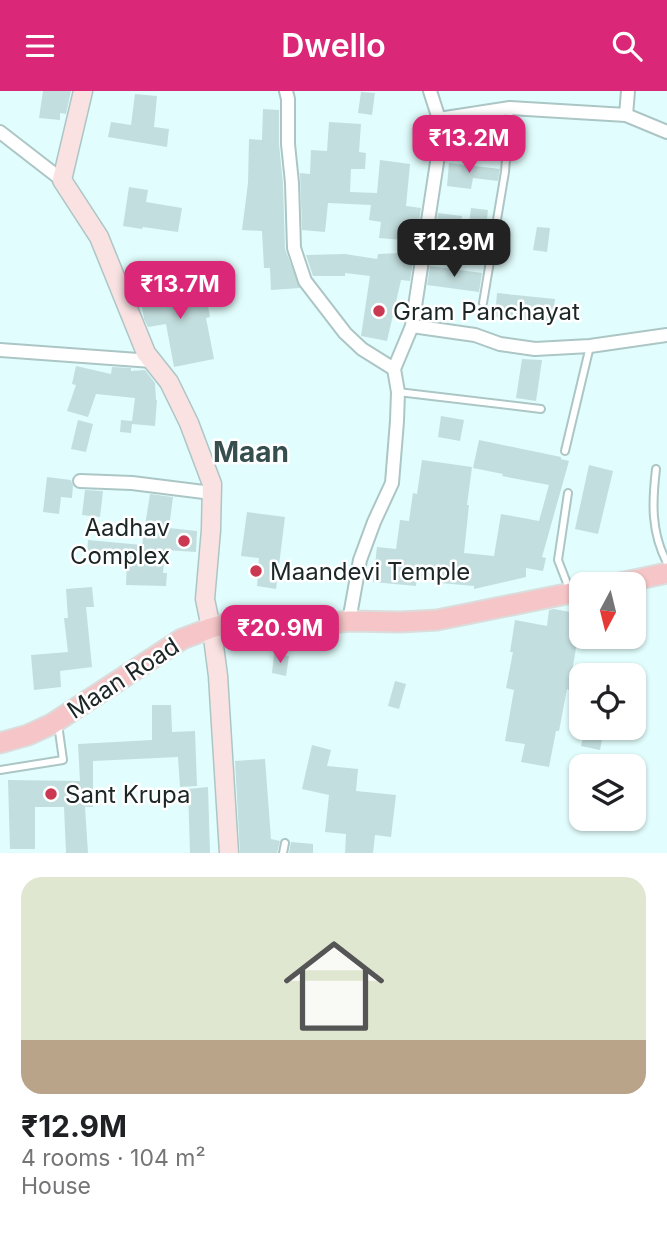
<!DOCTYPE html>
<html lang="en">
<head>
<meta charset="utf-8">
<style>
	body { margin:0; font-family:Inter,sans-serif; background:#f6f6f6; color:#202124; height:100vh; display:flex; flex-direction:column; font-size:26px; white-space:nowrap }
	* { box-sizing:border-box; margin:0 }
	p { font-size:23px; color:#757577 }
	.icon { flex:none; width:38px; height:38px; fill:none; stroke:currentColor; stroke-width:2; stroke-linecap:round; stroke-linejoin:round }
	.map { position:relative; height:762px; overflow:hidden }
	.panel { display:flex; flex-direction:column; background:#fff; flex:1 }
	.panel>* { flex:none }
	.needle { width:46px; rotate:187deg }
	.fabs { position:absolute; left:569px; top:481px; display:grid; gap:14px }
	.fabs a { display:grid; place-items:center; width:77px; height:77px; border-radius:14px; background:#fff; box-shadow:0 2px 5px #0004; font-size:35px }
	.price { position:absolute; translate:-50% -60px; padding:0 16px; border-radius:14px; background:#db2777; color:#fff; font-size:23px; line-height:46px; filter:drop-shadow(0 2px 4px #0008) }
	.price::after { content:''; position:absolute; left:50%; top:42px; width:21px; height:16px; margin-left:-10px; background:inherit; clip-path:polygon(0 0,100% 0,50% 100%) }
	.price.current { background:#222; color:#fff }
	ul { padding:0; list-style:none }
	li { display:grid; align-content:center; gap:14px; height:371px; padding:0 21px }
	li+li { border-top:2px solid #e0e0e0 }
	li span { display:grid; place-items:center; height:217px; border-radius:21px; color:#555 }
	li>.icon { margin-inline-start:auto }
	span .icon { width:126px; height:126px; fill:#fffc; stroke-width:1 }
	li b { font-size:30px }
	header { display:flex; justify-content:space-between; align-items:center; height:91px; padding:0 21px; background:#db2777; color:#fff; font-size:32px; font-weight:600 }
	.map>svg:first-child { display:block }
	.building { fill:#c3dede }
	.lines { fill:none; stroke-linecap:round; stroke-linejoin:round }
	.lane-casing { stroke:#acc6c5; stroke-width:10 }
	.street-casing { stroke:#acc6c5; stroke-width:16 }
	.secondary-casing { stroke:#acc6c5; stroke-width:21 }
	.primary-casing { stroke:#dbdcdc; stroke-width:23 }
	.lane { stroke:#fff; stroke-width:6 }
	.street { stroke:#fff; stroke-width:12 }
	.secondary { stroke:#fae2e3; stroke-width:18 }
	.primary { stroke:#f5c5c7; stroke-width:19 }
	.poi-dot { fill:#ca3951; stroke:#fff; stroke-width:2.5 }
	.labels { text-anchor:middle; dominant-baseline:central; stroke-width:5; stroke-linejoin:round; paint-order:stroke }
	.poi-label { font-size:24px; fill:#1c2626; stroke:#fff; text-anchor:start }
	.street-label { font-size:24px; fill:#1c2626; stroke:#fff }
	.quarter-label { font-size:28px; font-weight:bold; fill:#374e4e; stroke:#fff }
</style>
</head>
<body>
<header><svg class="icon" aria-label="menu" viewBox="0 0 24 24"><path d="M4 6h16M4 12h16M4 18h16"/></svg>Dwello<svg class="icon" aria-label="search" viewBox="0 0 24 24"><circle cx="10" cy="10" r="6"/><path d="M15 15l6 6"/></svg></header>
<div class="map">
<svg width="667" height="762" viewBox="0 0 667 762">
	<rect width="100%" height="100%" fill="#e2fdfd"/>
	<g class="building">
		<polygon points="43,0 71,0 66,23 60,22 60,29 39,27"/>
		<polygon points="361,1 375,2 372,24 358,22"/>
		<polygon points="135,3 157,5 154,36 169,38 167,56 108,46 111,31 131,34"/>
		<polygon points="263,18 279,19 279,53 283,93 285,158 300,197 271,199 270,177 264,177 262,140 242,139 248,92 249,48 262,49"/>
		<polygon points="329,31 361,33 359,61 366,62 365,78 351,78 350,101 377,102 380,69 410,73 406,115 421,117 410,190 401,189 387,250 361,245 370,185 345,182 345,185 313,185 306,164 345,163 377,168 378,163 402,162 403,149 379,147 381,131 369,129 371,114 328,112 325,141 302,139 300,82 310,83 311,59 327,60"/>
		<polygon points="449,72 500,78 498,90 473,87 471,98 447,95"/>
		<polygon points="129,96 148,99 146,111 182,117 178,141 143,136 142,138 123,135"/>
		<polygon points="471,117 488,119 486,136 469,134"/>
		<polygon points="438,122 462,125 460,139 436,137"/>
		<polygon points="537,136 550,137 547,161 533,159"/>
		<polygon points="430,175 482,182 479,201 427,194"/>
		<polygon points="168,179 173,205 205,199 210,226 206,227 214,268 174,276 166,233 148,236 144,228 141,210 156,208 151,182"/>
		<polygon points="497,202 555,208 552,232 495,226"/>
		<polygon points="522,268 542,269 536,310 516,307"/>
		<polygon points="76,275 111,283 112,276 131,277 131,280 145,279 155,292 156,309 157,309 155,335 132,333 131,342 120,341 121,329 132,330 135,307 96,303 88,326 67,320 76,294 72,293"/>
		<polygon points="441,325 464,329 460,350 438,346"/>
		<polygon points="78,329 93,333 86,361 71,358"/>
		<polygon points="479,349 561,366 561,368 569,370 542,466 546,467 543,480 526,477 526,486 474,498 474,495 440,492 440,490 417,487 416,495 373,491 377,456 396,458 400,429 409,430 413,402 417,403 422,369 472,376 467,414 469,414 464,462 494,465 501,423 539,430 549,394 502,385 503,383 473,377"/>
		<polygon points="589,374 613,380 598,443 575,438"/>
		<polygon points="47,386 71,389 73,395 72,407 61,406 59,423 43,421"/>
		<polygon points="85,399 103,400 100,426 82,424"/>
		<polygon points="150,403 173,406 169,437 197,440 196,461 165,459 163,482 167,482 166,495 126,494 127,467 87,463 88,449 142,454"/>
		<polygon points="247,421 285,426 276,498 257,495 259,467 241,465"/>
		<polygon points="92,496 94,516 86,516 92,576 60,580 61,596 34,599 31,564 68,561 64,527 68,527 66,498"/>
		<polygon points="554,518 581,523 581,527 569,599 567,598 559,640 556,640 549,676 521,671 525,653 505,650 514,599 506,597 513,561 510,561 515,529 547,535 549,519"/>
		<polygon points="274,563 289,565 286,585 272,582"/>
		<polygon points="395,590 406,593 399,618 388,615"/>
		<polygon points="152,614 171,614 172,641 195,640 197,695 180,696 178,666 93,670 93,716 85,716 88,762 66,762 64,716 35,716 35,758 10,758 8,689 80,690 78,653 152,649"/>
		<polygon points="585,637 604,637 600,659 581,655"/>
		<polygon points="312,654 331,659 327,675 358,678 356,700 396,704 391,746 375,744 373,762 345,762 346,743 325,741 329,704 302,698"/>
		<polygon points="265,668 271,748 280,750 277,762 240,762 235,670"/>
		<polygon points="208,696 210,762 190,762 188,698"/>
		<polygon points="291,751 313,753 313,762 289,762"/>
	</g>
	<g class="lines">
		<defs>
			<g id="lane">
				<polyline points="483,212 505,81 510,17"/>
				<polyline points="398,301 541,318"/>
				<polyline points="565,360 590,255"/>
				<path d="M 656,378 C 652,412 651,441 667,472"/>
				<polyline points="568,402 558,469 570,500"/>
				<polyline points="0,679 63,669 58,633"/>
				<polyline points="283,762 285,752"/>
			</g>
			<g id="street">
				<polyline points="286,0 288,8 288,53 292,92 294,157 305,190 345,242 362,258 394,278"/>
				<polyline points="626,24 628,0"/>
				<polyline points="439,28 510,17 626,24 667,41"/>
				<polyline points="0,41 62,89"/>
				<polyline points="412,235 441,45 439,28 430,0"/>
				<polyline points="0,259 152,270"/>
				<polyline points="80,390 132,392 212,402"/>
				<polyline points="349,530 360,469 374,431 392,392 397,330 398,301 394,278 412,235 475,244 500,253 535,258 590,255 667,244"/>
			</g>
			<polyline id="secondary" points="83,0 62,89 99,146 146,262 169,291 189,332 212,393 211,439 205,508 213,547 218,585 229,762"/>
			<g id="primary">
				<polyline points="611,494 667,482"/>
				<polyline points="0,652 28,644 52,633 182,548 211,537 226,533 278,530 333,532 349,530 400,531 437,529 581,500"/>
			</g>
		</defs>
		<use href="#lane" class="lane-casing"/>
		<use href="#street" class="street-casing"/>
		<use href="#secondary" class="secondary-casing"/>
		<use href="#primary" class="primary-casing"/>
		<use href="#lane" class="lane"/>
		<use href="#street" class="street"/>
		<use href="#secondary" class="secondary"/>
		<use href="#primary" class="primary"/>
	</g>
	<g class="poi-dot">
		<circle cx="379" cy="220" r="7"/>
		<circle cx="184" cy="450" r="7"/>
		<circle cx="256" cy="480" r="7"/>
		<circle cx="51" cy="703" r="7"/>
	</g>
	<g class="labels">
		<g class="poi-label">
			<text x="393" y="220">Gram Panchayat</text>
			<text x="170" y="436" text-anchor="end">Aadhav<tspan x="170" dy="28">Complex</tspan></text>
			<text x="270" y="480">Maandevi Temple</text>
			<text x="65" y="703">Sant Krupa</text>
		</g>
		<g class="street-label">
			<text transform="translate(123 587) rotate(-33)">Maan Road</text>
		</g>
		<g class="quarter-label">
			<text x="251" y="361">Maan</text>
		</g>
	</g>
</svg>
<div class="fabs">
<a><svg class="needle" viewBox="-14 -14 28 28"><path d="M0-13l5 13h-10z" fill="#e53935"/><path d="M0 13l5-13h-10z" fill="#757577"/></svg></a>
<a><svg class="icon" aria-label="locate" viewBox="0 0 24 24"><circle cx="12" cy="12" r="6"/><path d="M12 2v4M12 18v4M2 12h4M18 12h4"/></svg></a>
<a><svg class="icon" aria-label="layers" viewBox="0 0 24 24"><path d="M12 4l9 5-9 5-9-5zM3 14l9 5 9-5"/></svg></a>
</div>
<b class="price" style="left:469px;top:84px">₹13.2M</b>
<b class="price current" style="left:454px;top:188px">₹12.9M</b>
<b class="price" style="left:180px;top:230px">₹13.7M</b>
<b class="price" style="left:280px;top:574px">₹20.9M</b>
</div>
<section class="panel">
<ul>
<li><span style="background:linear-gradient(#dfe7d0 75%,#b9a48a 0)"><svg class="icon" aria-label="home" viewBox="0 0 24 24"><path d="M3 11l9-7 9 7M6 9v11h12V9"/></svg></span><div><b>₹12.9M</b><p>4 rooms · 104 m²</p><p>House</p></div></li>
</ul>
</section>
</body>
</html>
